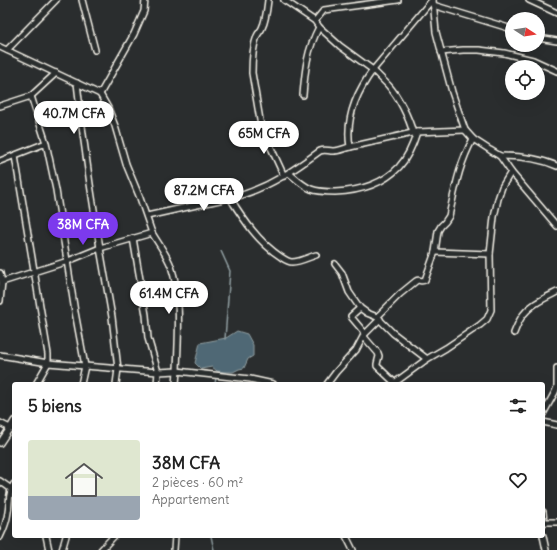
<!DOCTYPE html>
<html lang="fr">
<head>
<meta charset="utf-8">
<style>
	body { margin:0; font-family:Delius,sans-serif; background:#f6f6f6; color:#222; height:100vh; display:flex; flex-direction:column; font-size:15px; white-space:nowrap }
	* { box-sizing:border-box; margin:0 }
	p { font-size:13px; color:#767676 }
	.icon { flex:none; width:22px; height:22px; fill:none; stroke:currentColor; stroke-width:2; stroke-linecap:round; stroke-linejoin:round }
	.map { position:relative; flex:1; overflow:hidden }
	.details { position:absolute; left:12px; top:382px; width:533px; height:156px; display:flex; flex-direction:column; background:#fff; border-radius:4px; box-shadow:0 4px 16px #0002 }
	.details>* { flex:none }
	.needle { width:26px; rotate:102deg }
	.fabs { position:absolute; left:505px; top:12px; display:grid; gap:8px }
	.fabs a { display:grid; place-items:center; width:40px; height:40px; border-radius:50%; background:#fff; box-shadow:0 4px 16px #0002; font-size:20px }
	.price { position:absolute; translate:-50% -34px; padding:0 9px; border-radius:14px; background:#fff; color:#222; font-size:13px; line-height:26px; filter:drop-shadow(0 1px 2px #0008) }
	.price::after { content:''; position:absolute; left:50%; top:24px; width:12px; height:9px; margin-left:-6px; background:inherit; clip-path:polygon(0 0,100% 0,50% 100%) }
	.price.current { background:#7c3aed; color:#fff }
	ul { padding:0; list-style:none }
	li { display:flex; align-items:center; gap:12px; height:100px; padding:0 16px }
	li span { display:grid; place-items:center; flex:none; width:112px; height:80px; border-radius:4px; color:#555 }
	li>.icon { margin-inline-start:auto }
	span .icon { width:48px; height:48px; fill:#fffc; stroke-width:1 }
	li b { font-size:17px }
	h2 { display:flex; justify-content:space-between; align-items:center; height:48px; padding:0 16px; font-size:17px }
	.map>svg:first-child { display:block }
	.water { fill:#4f6874; stroke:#919fa2 }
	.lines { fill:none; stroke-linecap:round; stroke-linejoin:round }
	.stream { stroke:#919fa2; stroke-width:1.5 }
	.minor-casing { stroke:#f4f1e8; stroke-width:8 }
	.minor { stroke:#2a2d2e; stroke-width:5 }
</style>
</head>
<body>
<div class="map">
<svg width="557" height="550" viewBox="0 0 557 550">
	<rect width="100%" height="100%" fill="#2a2d2e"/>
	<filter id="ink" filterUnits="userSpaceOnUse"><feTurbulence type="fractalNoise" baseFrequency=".025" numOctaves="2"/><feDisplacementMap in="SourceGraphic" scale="8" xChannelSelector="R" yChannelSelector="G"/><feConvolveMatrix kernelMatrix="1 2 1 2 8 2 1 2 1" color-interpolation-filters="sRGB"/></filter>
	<g filter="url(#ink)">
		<polygon class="water" points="237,331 247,334 253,345 253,356 248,359 244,368 239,369 233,372 226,372 217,371 212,367 201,369 195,363 200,343 226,338"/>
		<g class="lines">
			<g class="stream">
				<polyline points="221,251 230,271 225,339"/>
				<polyline points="215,384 216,377"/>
				<polyline points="211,536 214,550"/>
			</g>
			<defs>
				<g id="minor">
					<polyline points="82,0 95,50"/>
					<path d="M 268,0 C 267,9 266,20 262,28 C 261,31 258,33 257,36 C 253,46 252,62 252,73 L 261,126 L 284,176"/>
					<polyline points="284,0 315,21 319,27 340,46 373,70 432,0"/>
					<polyline points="433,0 436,32 452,92 465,130 473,139 490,150 500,156 511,172 557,226"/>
					<polyline points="529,0 557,13"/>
					<polyline points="433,5 512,29"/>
					<polyline points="315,21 324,10 398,0"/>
					<polyline points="538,38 557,41"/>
					<polyline points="0,47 100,94 134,34 144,11 145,0"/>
					<polyline points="7,50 56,0"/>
					<polyline points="441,52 463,50 479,50 504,53 533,60 557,71"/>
					<polyline points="77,83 83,134 90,184 100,248 112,317 118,369 116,384"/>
					<path d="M 303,95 C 305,70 307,50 319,27"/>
					<polyline points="0,106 31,96 56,73"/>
					<polyline points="46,143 56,190 75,312 85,366 81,384"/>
					<polyline points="350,147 417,132 465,130"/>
					<polyline points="15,156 48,354 48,363 36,384"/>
					<path d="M 500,156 C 520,156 539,158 557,166"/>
					<polyline points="0,161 46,143 31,96"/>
					<path d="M 289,173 C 296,179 303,186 311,189 C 319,192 327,192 335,192 C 359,191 382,185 399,167 C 408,157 413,145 417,132"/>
					<path d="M 230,198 C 244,220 258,242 281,257 C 284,259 288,262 292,262 C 300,262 309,257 316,255"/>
					<path d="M 147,216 L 242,195 C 272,185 294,170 320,151 C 325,149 328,151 333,151 C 339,151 345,148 350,147 C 345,118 356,93 373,70 C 378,75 383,80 388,85 C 399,97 409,118 413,133"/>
					<path d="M 152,233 C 158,243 167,255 171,266 C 182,299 178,336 177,371 L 158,372 L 157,384"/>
					<polyline points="435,252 490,254"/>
					<polyline points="335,264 342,273 349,292 360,308 367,313 377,317 393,333 427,359"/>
					<polyline points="0,273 2,282 0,301"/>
					<polyline points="2,282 68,261 100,248 152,233 140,198 126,164 115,126 108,108 100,94"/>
					<polyline points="360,308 351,316 352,318 363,331 365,338 378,353 379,356 377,364 377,366 396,384"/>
					<path d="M 377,317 L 400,294 L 416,281 C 419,279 421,282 425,280 L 435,252 L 438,231 L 441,226 L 445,222 L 449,216 C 455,189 459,164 473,139"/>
					<path d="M 514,333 C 516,328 518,323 521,318 C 529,305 543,299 557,292"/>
					<polyline points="0,355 48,363 158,372 148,338 146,315 133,238"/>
					<polyline points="176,384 177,371 250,379 273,384"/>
					<polyline points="327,384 336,372 356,350 364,335 380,319"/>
					<polyline points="393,384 427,359 446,348 480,325 487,319 491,310 490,254 494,217 498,199 502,187 511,172"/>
					<polyline points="543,414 555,392 557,387 557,368"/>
					<polyline points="543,422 557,425"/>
					<polyline points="0,423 10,428 14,421"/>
					<polyline points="0,443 10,428 14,430"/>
					<polyline points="0,481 14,491"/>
					<polyline points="543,512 544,522 543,521"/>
					<polyline points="543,525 544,522 557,522"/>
					<polyline points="46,536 49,550"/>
					<polyline points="346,536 353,550"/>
					<polyline points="543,536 546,550"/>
					<path d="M 0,537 C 4,529 7,520 8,512 C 10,502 8,492 14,484"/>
					<polyline points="62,550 66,536"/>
					<polyline points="101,550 114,536"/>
					<polyline points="174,550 175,536"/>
				</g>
			</defs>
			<use href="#minor" class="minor-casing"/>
			<use href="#minor" class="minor"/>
		</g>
	</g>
</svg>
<div class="fabs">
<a><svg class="needle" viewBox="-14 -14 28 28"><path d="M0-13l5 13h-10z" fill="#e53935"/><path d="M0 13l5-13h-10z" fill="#767676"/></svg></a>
<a><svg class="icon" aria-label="locate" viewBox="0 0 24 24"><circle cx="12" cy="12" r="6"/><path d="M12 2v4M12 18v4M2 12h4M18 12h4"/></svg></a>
</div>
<b class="price" style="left:74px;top:135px">40.7M CFA</b>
<b class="price" style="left:264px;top:155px">65M CFA</b>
<b class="price" style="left:204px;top:212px">87.2M CFA</b>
<b class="price current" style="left:83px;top:246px">38M CFA</b>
<b class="price" style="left:169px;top:315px">61.4M CFA</b>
<section class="details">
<h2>5 biens<svg class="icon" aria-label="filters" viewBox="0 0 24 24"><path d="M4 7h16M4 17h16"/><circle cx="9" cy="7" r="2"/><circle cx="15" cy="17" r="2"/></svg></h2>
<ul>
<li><span style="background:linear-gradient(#dfe7d0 70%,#9aa5b1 0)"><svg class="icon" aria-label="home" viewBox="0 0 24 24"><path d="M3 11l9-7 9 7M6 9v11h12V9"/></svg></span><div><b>38M CFA</b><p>2 pièces · 60 m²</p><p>Appartement</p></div><svg class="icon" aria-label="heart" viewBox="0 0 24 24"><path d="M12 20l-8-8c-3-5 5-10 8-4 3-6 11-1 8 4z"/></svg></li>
</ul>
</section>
</div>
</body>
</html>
